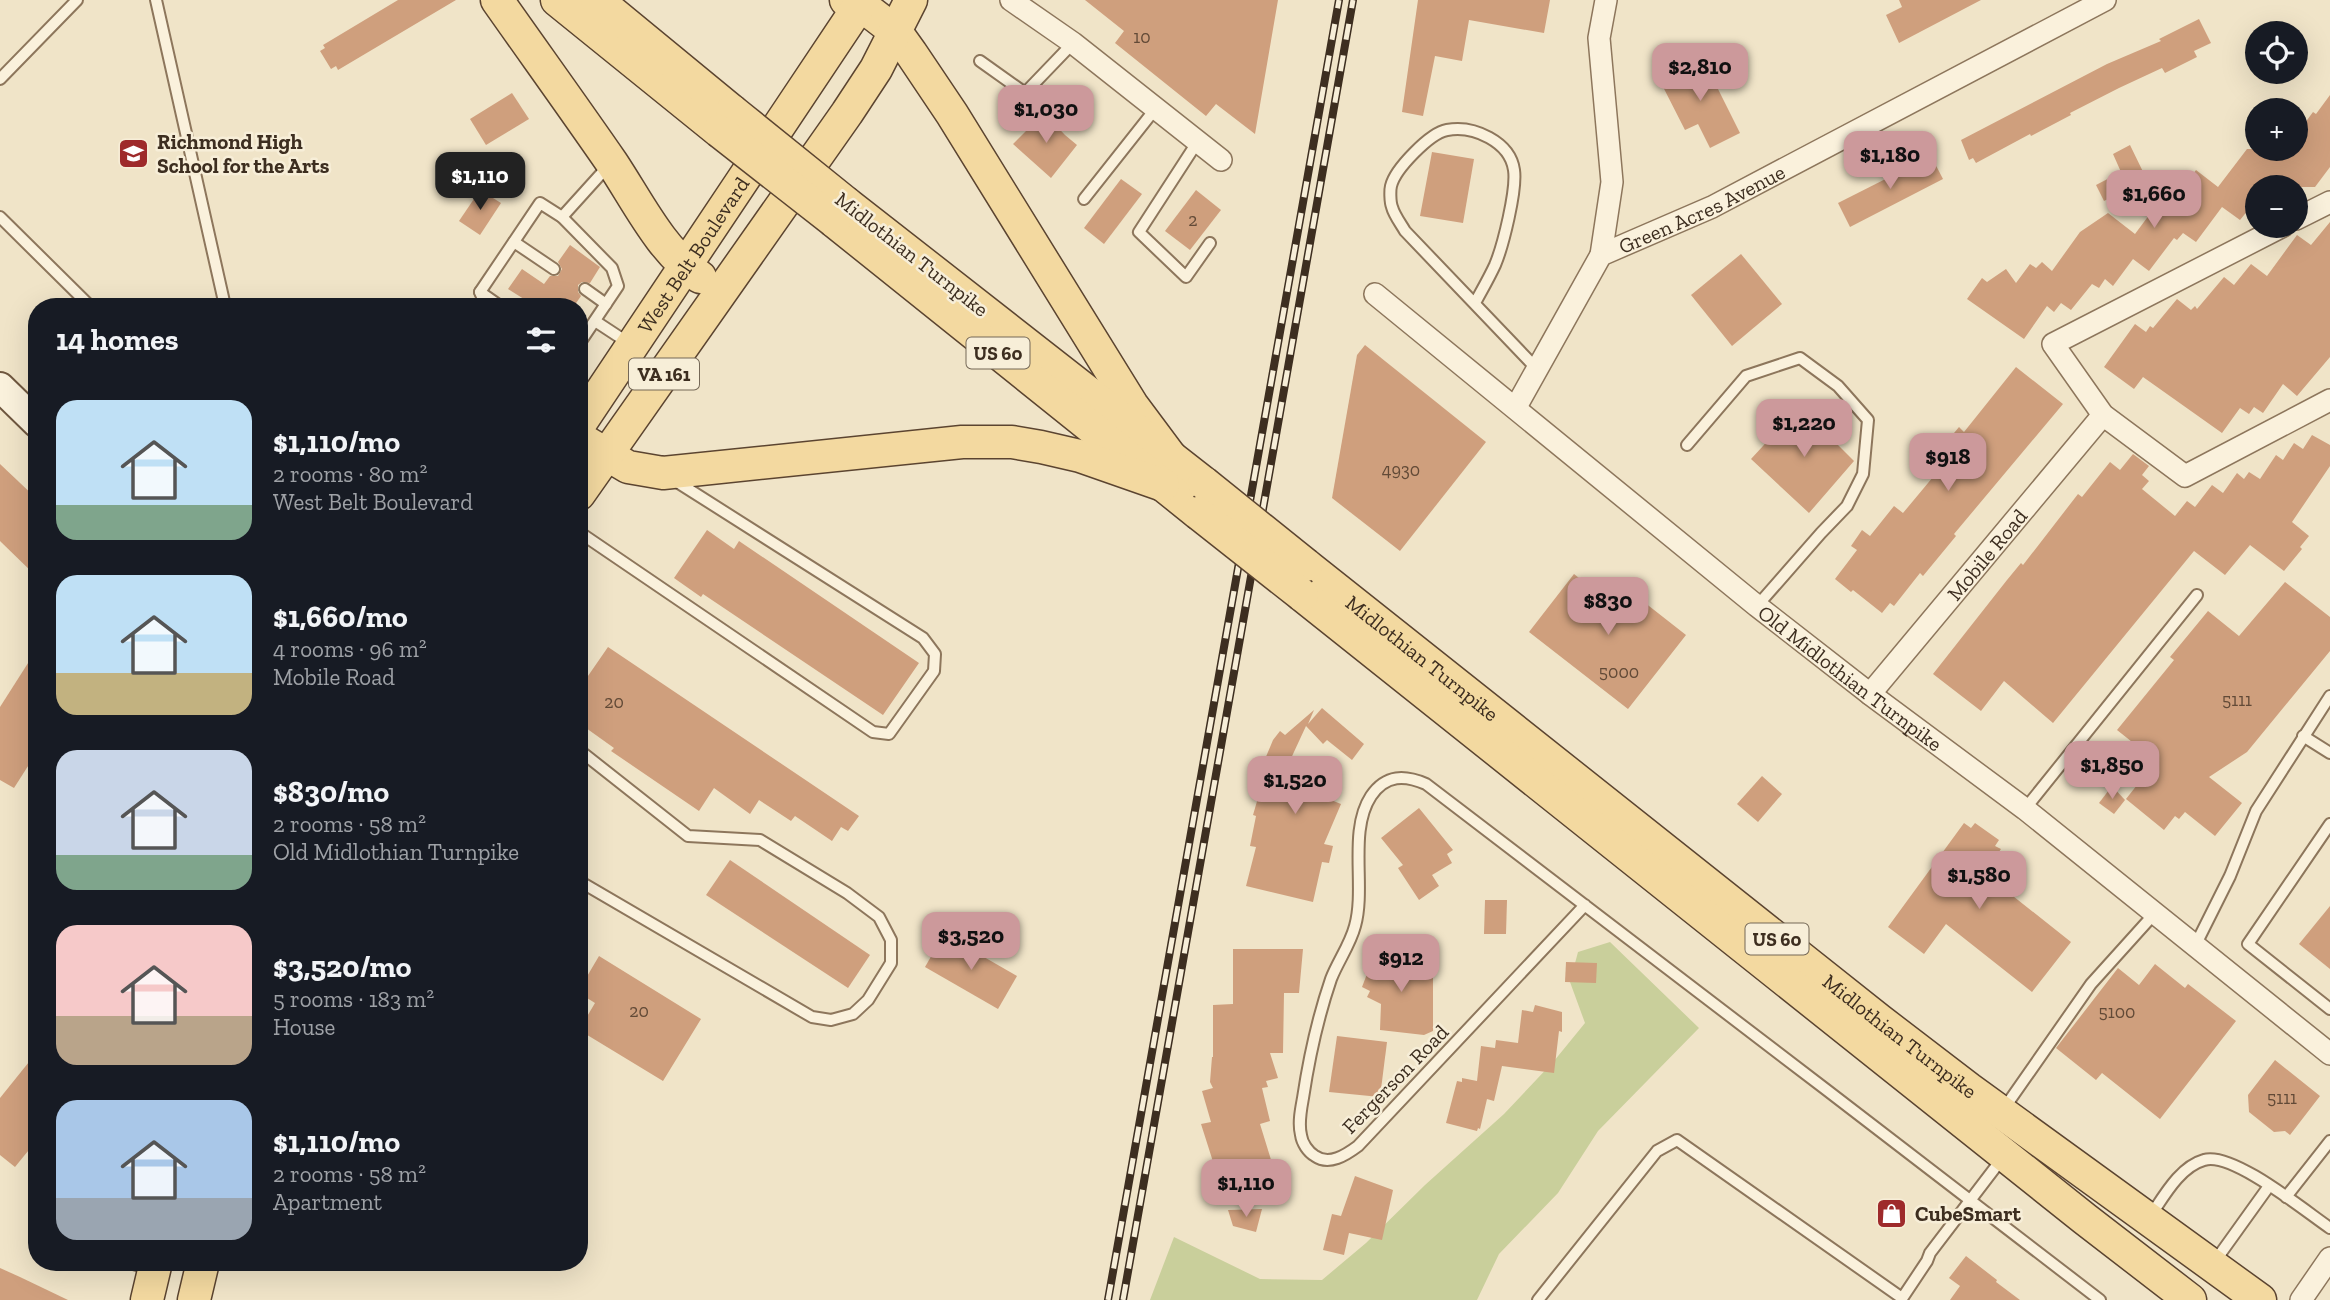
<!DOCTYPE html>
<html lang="en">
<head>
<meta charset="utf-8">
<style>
	body { margin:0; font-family:"Zilla Slab",serif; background:#242831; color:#f1f3f6; height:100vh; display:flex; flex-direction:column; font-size:26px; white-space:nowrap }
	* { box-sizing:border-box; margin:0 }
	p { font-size:23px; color:#9ea1a6 }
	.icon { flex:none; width:38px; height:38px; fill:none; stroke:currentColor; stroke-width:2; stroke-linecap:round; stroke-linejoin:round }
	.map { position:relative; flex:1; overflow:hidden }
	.side { position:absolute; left:28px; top:298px; width:560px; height:973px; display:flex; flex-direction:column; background:#171b24; border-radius:28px; box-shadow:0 7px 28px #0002 }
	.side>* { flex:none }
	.controls { position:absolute; left:2245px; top:21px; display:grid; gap:14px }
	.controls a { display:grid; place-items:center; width:63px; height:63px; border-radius:50%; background:#171b24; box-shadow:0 7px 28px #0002; font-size:35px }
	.price { position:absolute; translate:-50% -60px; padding:0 16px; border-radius:14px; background:#cc999b; color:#111; font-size:23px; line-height:46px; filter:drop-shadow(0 2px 4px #0008) }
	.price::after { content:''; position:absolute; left:50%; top:42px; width:21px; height:16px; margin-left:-10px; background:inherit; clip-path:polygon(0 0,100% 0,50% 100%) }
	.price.active { background:#222; color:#fff }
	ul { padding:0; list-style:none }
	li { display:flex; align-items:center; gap:21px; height:175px; padding:0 28px }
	li span { display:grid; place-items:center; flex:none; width:196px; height:140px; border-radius:21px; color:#555 }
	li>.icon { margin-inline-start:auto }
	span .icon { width:84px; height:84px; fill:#fffc; stroke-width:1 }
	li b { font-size:30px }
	h2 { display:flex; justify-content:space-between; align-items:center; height:84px; padding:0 28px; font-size:30px }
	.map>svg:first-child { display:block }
	.green { fill:#c9cf9b }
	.building { fill:#cf9f7d }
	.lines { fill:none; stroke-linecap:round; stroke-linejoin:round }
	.lane-casing { stroke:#8d765c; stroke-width:14 }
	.street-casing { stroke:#8d765c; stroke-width:24 }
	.secondary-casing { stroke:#6f573f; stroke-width:32 }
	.primary-casing { stroke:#5b4430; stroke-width:35 }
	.lane { stroke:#faf1dc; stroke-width:10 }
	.street { stroke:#faf1dc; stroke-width:21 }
	.secondary { stroke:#faf1dc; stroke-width:28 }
	.primary { stroke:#f3d9a0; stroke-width:32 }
	.rail-casing { stroke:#3d2e20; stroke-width:8 }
	.rail { stroke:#f7eed8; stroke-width:5; stroke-dasharray:16; stroke-linecap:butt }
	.primary-bridge-casing { stroke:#5b4430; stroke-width:35; stroke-linecap:butt }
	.primary-bridge { stroke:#f3d9a0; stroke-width:32 }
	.labels { text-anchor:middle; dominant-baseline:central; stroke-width:5; stroke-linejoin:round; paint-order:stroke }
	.number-label { font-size:18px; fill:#624a37 }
	.shield { fill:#f7eed8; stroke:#756857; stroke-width:2 }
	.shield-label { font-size:19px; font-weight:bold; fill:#3d2e20 }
	.poi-label { font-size:21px; font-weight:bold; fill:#3d2e20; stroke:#f7eed8; text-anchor:start }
	.street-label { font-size:21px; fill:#3d2e20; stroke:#f7eed8 }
</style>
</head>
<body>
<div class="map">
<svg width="2330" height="1300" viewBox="0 0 2330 1300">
	<rect width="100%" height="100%" fill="#f0e4c8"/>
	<polygon class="green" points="1610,942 1699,1028 1598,1131 1558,1193 1499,1254 1477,1300 1150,1300 1174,1237 1260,1279 1322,1280 1366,1243 1425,1185 1504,1114 1554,1061 1585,1023 1570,982 1578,952"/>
	<g class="building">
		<polygon points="398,0 456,0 338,70 336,66 331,69 320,51 325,48 323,45"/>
		<polygon points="1085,0 1278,0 1255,134 1216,104 1206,116 1115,43 1124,31"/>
		<polygon points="1418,0 1550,0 1544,33 1469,20 1462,61 1435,56 1423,116 1402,112"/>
		<polygon points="1899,0 1981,0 1899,43 1886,15 1902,7"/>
		<polygon points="2199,19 2211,43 2194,51 2197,57 2165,73 2162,68 2119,88 2070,113 2071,115 2031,136 2030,134 1976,163 1973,158 1969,160 1961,140 2107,64 2161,41 2159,39"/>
		<polygon points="1700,60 1706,73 1709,71 1740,133 1710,148 1698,124 1685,130 1659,79"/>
		<polygon points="512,93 529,119 486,145 470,119"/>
		<polygon points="2330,95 2330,167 2315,187 2258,187 2258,198 2240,220 2222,207 2196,242 2183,233 2177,240 2174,238 2149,271 2133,259 2113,286 2105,279 2099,288 2092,284 2071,310 2061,303 2054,312 2047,306 2024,339 1967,299 1982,278 1987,282 2006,269 2016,283 2030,264 2036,268 2042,262 2052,271 2080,232 2108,213 2135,234 2161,199 2170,205 2196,170 2218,187 2247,149 2296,149 2296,135 2313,112 2316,114"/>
		<polygon points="1044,113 1065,135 1077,145 1051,178 1013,144"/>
		<polygon points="2130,145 2147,180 2104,201 2096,185 2121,172 2113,154"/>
		<polygon points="1432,152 1474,159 1463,223 1420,216"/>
		<polygon points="1931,156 1943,179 1850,227 1838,203"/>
		<polygon points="1121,179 1142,194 1104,244 1084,228"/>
		<polygon points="480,190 501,203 480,235 459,221"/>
		<polygon points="1196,190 1221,210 1190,250 1165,231"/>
		<polygon points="2330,222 2330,357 2297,396 2283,384 2263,413 2254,407 2249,414 2240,408 2222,433 2143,377 2134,389 2104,367 2135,324 2146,332 2150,326 2153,328 2177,299 2191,310 2195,306 2197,309 2224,277 2234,285 2251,264 2267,276 2297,235 2311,245"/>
		<polygon points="570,245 600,267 590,283 582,282 578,285 578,292 581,296 574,306 535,306 508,289 522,269 544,284 550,276 558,276 562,269 558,262"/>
		<polygon points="1741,254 1782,304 1732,346 1691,295"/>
		<polygon points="1365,345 1486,442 1400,551 1332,498 1357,355"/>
		<polygon points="2016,367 2063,404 1954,534 1956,536 1923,576 1920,573 1894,606 1890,603 1882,613 1853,590 1851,592 1835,579 1857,550 1851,546 1862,530 1870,536 1894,506 1903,513 1933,477 1924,469 1959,427 1964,432"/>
		<polygon points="1798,408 1818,426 1822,421 1841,437 1836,443 1854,461 1809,513 1751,459"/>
		<polygon points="2312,435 2330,445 2330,466 2292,522 2309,536 2300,547 2302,549 2284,571 2250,545 2225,575 2194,551 2053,723 2004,681 1981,711 1933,674 2007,580 2021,563 2023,565 2078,494 2082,497 2110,462 2120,470 2133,454 2149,466 2142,475 2149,481 2142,489 2175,516 2187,501 2195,507 2212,485 2223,493 2237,473 2244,479 2249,472 2260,479 2276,455 2283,460 2294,443 2303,449"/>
		<polygon points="0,464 37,499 37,577 0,541"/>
		<polygon points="707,530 734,549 739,541 919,663 883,715 703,594 701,597 674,578"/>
		<polygon points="1574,574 1599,594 1612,577 1686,635 1628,709 1529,632"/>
		<polygon points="2285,582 2330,617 2330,651 2247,752 2209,777 2242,803 2215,836 2185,812 2179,819 2175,816 2164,830 2126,799 2156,761 2117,730 2174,660 2170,657 2208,611 2239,636"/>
		<polygon points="608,647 859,816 848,831 841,827 832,841 795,816 791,821 759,800 750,814 714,788 699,811 611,751 614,748 579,723 579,708 588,695 579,689"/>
		<polygon points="37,649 37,752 14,788 0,780 0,707"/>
		<polygon points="1322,708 1364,744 1352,760 1327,740 1323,744 1306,726 1281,780 1341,804 1324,844 1333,846 1329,863 1322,862 1313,902 1246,886 1256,847 1250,846 1256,816 1253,815 1260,791 1257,790 1269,761 1265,759 1273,740 1280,731 1285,735 1314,710 1308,724"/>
		<polygon points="1762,776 1782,794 1758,822 1737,804"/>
		<polygon points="2112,786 2125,800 2114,814 2099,803"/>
		<polygon points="1419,808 1453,850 1447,854 1452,863 1432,875 1439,886 1419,900 1398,868 1403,865 1381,838"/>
		<polygon points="1964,823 1971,828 1975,823 1999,840 1995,846 2001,849 1984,873 2071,942 2032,992 1946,924 1924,954 1888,927"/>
		<polygon points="730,860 870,955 848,988 706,895"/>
		<polygon points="1485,900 1507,900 1506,934 1484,934"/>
		<polygon points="2330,906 2330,969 2299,944"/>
		<polygon points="944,934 1017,976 998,1009 925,967"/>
		<polygon points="1378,946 1415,966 1412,969 1423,970 1433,976 1433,1031 1424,1035 1380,1030 1381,1004 1367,997 1370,991 1362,987 1367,974 1364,973"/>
		<polygon points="1233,949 1303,949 1299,993 1284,993 1283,1053 1270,1053 1278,1078 1266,1081 1268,1087 1262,1088 1270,1121 1260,1124 1272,1163 1263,1166 1267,1179 1223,1193 1201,1124 1211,1122 1202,1091 1213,1088 1210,1082 1212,1057 1213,1057 1213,1005 1233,1004"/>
		<polygon points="599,956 701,1019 663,1081 579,1030 595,1003 579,993 579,990"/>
		<polygon points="1566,962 1597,963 1596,983 1565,982"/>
		<polygon points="2155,964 2185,988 2188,984 2236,1021 2160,1119 2102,1073 2096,1080 2056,1048 2118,968 2139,985"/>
		<polygon points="1535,1005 1562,1012 1562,1032 1559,1031 1554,1073 1502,1066 1494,1101 1487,1099 1480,1129 1478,1128 1477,1131 1446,1123 1457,1081 1462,1082 1462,1078 1477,1081 1481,1046 1495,1048 1496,1040 1518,1043 1522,1010 1533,1012"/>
		<polygon points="1337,1036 1387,1042 1380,1097 1329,1092"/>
		<polygon points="37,1052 37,1140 15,1167 0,1155 0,1098"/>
		<polygon points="2275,1060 2320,1096 2290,1135 2285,1131 2274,1132 2249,1112 2248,1095"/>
		<polygon points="1355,1176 1393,1190 1382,1240 1349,1233 1344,1255 1323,1250 1332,1214 1341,1216"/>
		<polygon points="1262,1209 1256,1232 1233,1226 1228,1210"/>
		<polygon points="1966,1256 1997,1280 1996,1282 2020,1300 1950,1300 1960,1286 1949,1278"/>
		<polygon points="0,1268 20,1277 68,1300 0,1300"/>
	</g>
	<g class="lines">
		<defs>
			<g id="lane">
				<polyline points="156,0 225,306"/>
				<polyline points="980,61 1025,93 1073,43"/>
				<polyline points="0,79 77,0"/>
				<polyline points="1198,141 1139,232 1186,277 1210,243"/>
				<polyline points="1084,199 1156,108"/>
				<polyline points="0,217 90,306"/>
				<polyline points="562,217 609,165"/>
				<polyline points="514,242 554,269"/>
				<polyline points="585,289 606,304"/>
				<polyline points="480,292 500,306"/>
				<path d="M 1475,303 C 1482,290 1489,278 1495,265 C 1503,246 1517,190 1514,170 C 1510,142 1474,125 1447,130 C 1430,133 1395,169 1391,186 C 1390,190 1390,202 1392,207 C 1394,215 1401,224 1405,231 L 1537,369"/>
				<polyline points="486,306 480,292 540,203 562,217 612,268 618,286 579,344"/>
				<polyline points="595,321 630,344"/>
				<polyline points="1687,445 1746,376 1800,358 1838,386 1868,420 1863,474 1847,506 1821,533 1757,606"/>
				<polyline points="579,532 873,732 889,734 934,671 935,654 923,638 674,480"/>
				<polyline points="2303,736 2330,753"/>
				<polyline points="579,750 688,836 760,840 847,893 879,917 891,940 891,963 868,1000 853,1014 831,1020 812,1017 579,881"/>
				<polyline points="2025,809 2197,595"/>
				<polyline points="2330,824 2248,944 2330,1009"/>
				<path d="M 1585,905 L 1358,1146 C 1346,1155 1329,1166 1315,1156 C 1308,1152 1302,1143 1301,1135 C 1298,1123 1301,1109 1303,1098 C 1309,1058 1318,1017 1331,979 C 1338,961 1350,945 1355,926 C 1366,887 1348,831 1371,796 C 1386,774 1405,775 1426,784 C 1651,956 1876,1127 2100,1300"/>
				<polyline points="2195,946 2230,876 2256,811 2330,696"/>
				<polyline points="2003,1110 2091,984 2155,913"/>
				<polyline points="2286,1197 2330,1141"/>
				<path d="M 2149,1218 C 2163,1198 2179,1167 2204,1160 C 2232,1151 2305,1211 2330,1228"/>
				<polyline points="126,1262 151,1269"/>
				<polyline points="2213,1264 2269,1186"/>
				<polyline points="1538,1300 1657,1151 1677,1140 1902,1298"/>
				<polyline points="1901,1300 1927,1261 1930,1253 2004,1156"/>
			</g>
			<g id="street">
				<polyline points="1011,0 1073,43 1221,160"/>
				<polyline points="2296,219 2330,202"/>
				<polyline points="2283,226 2053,344 2103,415 2185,476 2330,400"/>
				<polyline points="1601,255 1612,182 1599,38 1606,0"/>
				<path id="s1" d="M 1375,294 L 1757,606 L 1870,694 L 2025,809 L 2330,1054"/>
				<path id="s2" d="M 1516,407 L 1601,255 L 1712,207 L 2105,0"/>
				<path id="s3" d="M 1870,694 L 2103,415"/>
				<polyline points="2301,1300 2330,1258"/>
			</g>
			<polyline id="secondary" points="0,387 37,423"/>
			<g id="primary">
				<path d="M 497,0 C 535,54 574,108 612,163 C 638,202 661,251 700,277"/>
				<polyline points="557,0 719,131"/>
				<polyline points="597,0 732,111"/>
				<polyline points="846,0 861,5 896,32 911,53 952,114 1132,405 1170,456"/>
				<polyline points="846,203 1204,483"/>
				<polyline points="834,221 1198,513"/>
				<path id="s4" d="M 579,425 L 863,0"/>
				<polyline points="579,438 628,467 663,473 962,442 1012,442 1041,447 1080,456 1163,485"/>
				<polyline points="579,494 847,113 876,69 911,0"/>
				<path id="s5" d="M 1306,565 L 1879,1020 L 1969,1089 L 2260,1300"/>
				<polyline points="1302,595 2085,1219 2190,1300"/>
				<polyline points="147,1300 156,1262"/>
				<polyline points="194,1300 203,1262"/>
			</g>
		</defs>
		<use href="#lane" class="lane-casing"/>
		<use href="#street" class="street-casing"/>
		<use href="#secondary" class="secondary-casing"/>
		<use href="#primary" class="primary-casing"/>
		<use href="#lane" class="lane"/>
		<use href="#street" class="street"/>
		<use href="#secondary" class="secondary"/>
		<use href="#primary" class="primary"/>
		<defs>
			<g id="rail">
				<polyline points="1108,1300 1339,0"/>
				<polyline points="1123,1300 1353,0"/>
			</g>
		</defs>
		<use href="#rail" class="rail-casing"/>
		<use href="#rail" class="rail"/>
		<defs>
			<g id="primary-bridge">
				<polyline points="732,111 846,203"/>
				<polyline points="719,131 834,221"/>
				<polyline points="1204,483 1306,565"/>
				<polyline points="1198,513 1302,595"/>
			</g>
		</defs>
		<use href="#primary-bridge" class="primary-bridge-casing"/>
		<use href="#primary-bridge" class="primary-bridge"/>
	</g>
	<defs>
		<symbol id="school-square" viewBox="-11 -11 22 22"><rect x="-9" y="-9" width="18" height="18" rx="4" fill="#9e2a2b" stroke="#f7eed8"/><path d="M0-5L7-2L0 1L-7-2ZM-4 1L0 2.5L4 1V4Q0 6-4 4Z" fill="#fff"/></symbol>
		<symbol id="shop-square" viewBox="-11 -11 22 22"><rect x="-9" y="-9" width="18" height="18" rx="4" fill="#9e2a2b" stroke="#f7eed8"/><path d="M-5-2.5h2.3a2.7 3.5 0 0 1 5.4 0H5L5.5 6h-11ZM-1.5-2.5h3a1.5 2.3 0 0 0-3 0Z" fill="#fff"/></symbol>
	</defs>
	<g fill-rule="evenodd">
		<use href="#school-square" x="116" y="136" width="35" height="35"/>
		<use href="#shop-square" x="1874" y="1196" width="35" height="35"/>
	</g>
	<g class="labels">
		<g class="number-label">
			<text x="1142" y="37">10</text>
			<text x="1193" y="220">2</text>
			<text x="1401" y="470">4930</text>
			<text x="1619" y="672">5000</text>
			<text x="2237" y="700">5111</text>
			<text x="614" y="702">20</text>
			<text x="639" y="1011">20</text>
			<text x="2117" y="1012">5100</text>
			<text x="2282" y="1098">5111</text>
		</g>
		<g class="shield">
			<rect x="966.5" y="337.5" width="63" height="31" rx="5"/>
			<rect x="629" y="358.5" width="70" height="31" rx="5"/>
			<rect x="1745.5" y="923.5" width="63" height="31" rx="5"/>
		</g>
		<g class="shield-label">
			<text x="998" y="353">US 60</text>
			<text x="664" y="374">VA 161</text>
			<text x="1777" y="939">US 60</text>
		</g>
		<g class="poi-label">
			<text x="157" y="141">Richmond High<tspan x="157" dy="24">School for the Arts</tspan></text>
			<text x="1915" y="1213">CubeSmart</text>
		</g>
		<g class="street-label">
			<text stroke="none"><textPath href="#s2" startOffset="285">Green Acres Avenue</textPath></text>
			<text transform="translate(912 254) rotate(38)">Midlothian Turnpike</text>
			<text stroke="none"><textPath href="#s4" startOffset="205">West Belt Boulevard</textPath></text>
			<text stroke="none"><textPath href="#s3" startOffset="182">Mobile Road</textPath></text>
			<text stroke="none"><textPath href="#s5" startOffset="149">Midlothian Turnpike</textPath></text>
			<text stroke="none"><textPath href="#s1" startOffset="611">Old Midlothian Turnpike</textPath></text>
			<text stroke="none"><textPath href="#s5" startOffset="758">Midlothian Turnpike</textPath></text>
			<text transform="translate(1395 1079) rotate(-46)">Fergerson Road</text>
		</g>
	</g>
</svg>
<div class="controls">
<a><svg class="icon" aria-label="locate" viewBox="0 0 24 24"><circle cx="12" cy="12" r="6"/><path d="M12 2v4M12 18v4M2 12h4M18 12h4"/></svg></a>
<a>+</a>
<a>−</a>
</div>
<b class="price" style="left:1700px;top:103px">$2,810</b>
<b class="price" style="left:1046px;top:145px">$1,030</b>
<b class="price" style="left:1890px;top:191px">$1,180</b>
<b class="price active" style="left:480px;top:212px">$1,110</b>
<b class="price" style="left:2154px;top:230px">$1,660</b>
<b class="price" style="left:1804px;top:459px">$1,220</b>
<b class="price" style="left:1948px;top:493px">$918</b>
<b class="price" style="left:1608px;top:637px">$830</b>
<b class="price" style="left:2112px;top:801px">$1,850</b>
<b class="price" style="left:1295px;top:816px">$1,520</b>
<b class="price" style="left:1979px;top:911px">$1,580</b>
<b class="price" style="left:971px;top:972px">$3,520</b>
<b class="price" style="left:1401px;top:994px">$912</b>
<b class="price" style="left:1246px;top:1219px">$1,110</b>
<section class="side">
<h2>14 homes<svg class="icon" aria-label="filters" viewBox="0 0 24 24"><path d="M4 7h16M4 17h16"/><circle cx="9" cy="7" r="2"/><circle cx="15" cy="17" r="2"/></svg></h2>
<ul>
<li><span style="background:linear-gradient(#bfe0f5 75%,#7fa58c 0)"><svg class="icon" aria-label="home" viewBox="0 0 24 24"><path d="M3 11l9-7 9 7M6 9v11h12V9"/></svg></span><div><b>$1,110/mo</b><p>2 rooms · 80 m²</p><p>West Belt Boulevard</p></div></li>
<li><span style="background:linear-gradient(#bfe0f5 70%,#c2b280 0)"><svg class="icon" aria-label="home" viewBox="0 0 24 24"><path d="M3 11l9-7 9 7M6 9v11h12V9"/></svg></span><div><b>$1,660/mo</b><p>4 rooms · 96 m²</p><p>Mobile Road</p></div></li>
<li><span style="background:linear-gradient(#c9d6e8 75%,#7fa58c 0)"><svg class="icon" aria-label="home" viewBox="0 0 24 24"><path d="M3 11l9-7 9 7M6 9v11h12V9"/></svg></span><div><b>$830/mo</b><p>2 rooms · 58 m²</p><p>Old Midlothian Turnpike</p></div></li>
<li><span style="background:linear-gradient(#f6c9c9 65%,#b9a48a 0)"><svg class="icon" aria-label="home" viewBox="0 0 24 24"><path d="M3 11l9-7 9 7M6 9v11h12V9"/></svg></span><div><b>$3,520/mo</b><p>5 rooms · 183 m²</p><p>House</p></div></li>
<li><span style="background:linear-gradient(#a9c7e8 70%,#9aa5b1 0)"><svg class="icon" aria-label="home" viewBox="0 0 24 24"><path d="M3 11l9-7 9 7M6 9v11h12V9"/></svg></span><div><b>$1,110/mo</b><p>2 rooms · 58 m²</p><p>Apartment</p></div></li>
</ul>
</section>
</div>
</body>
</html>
